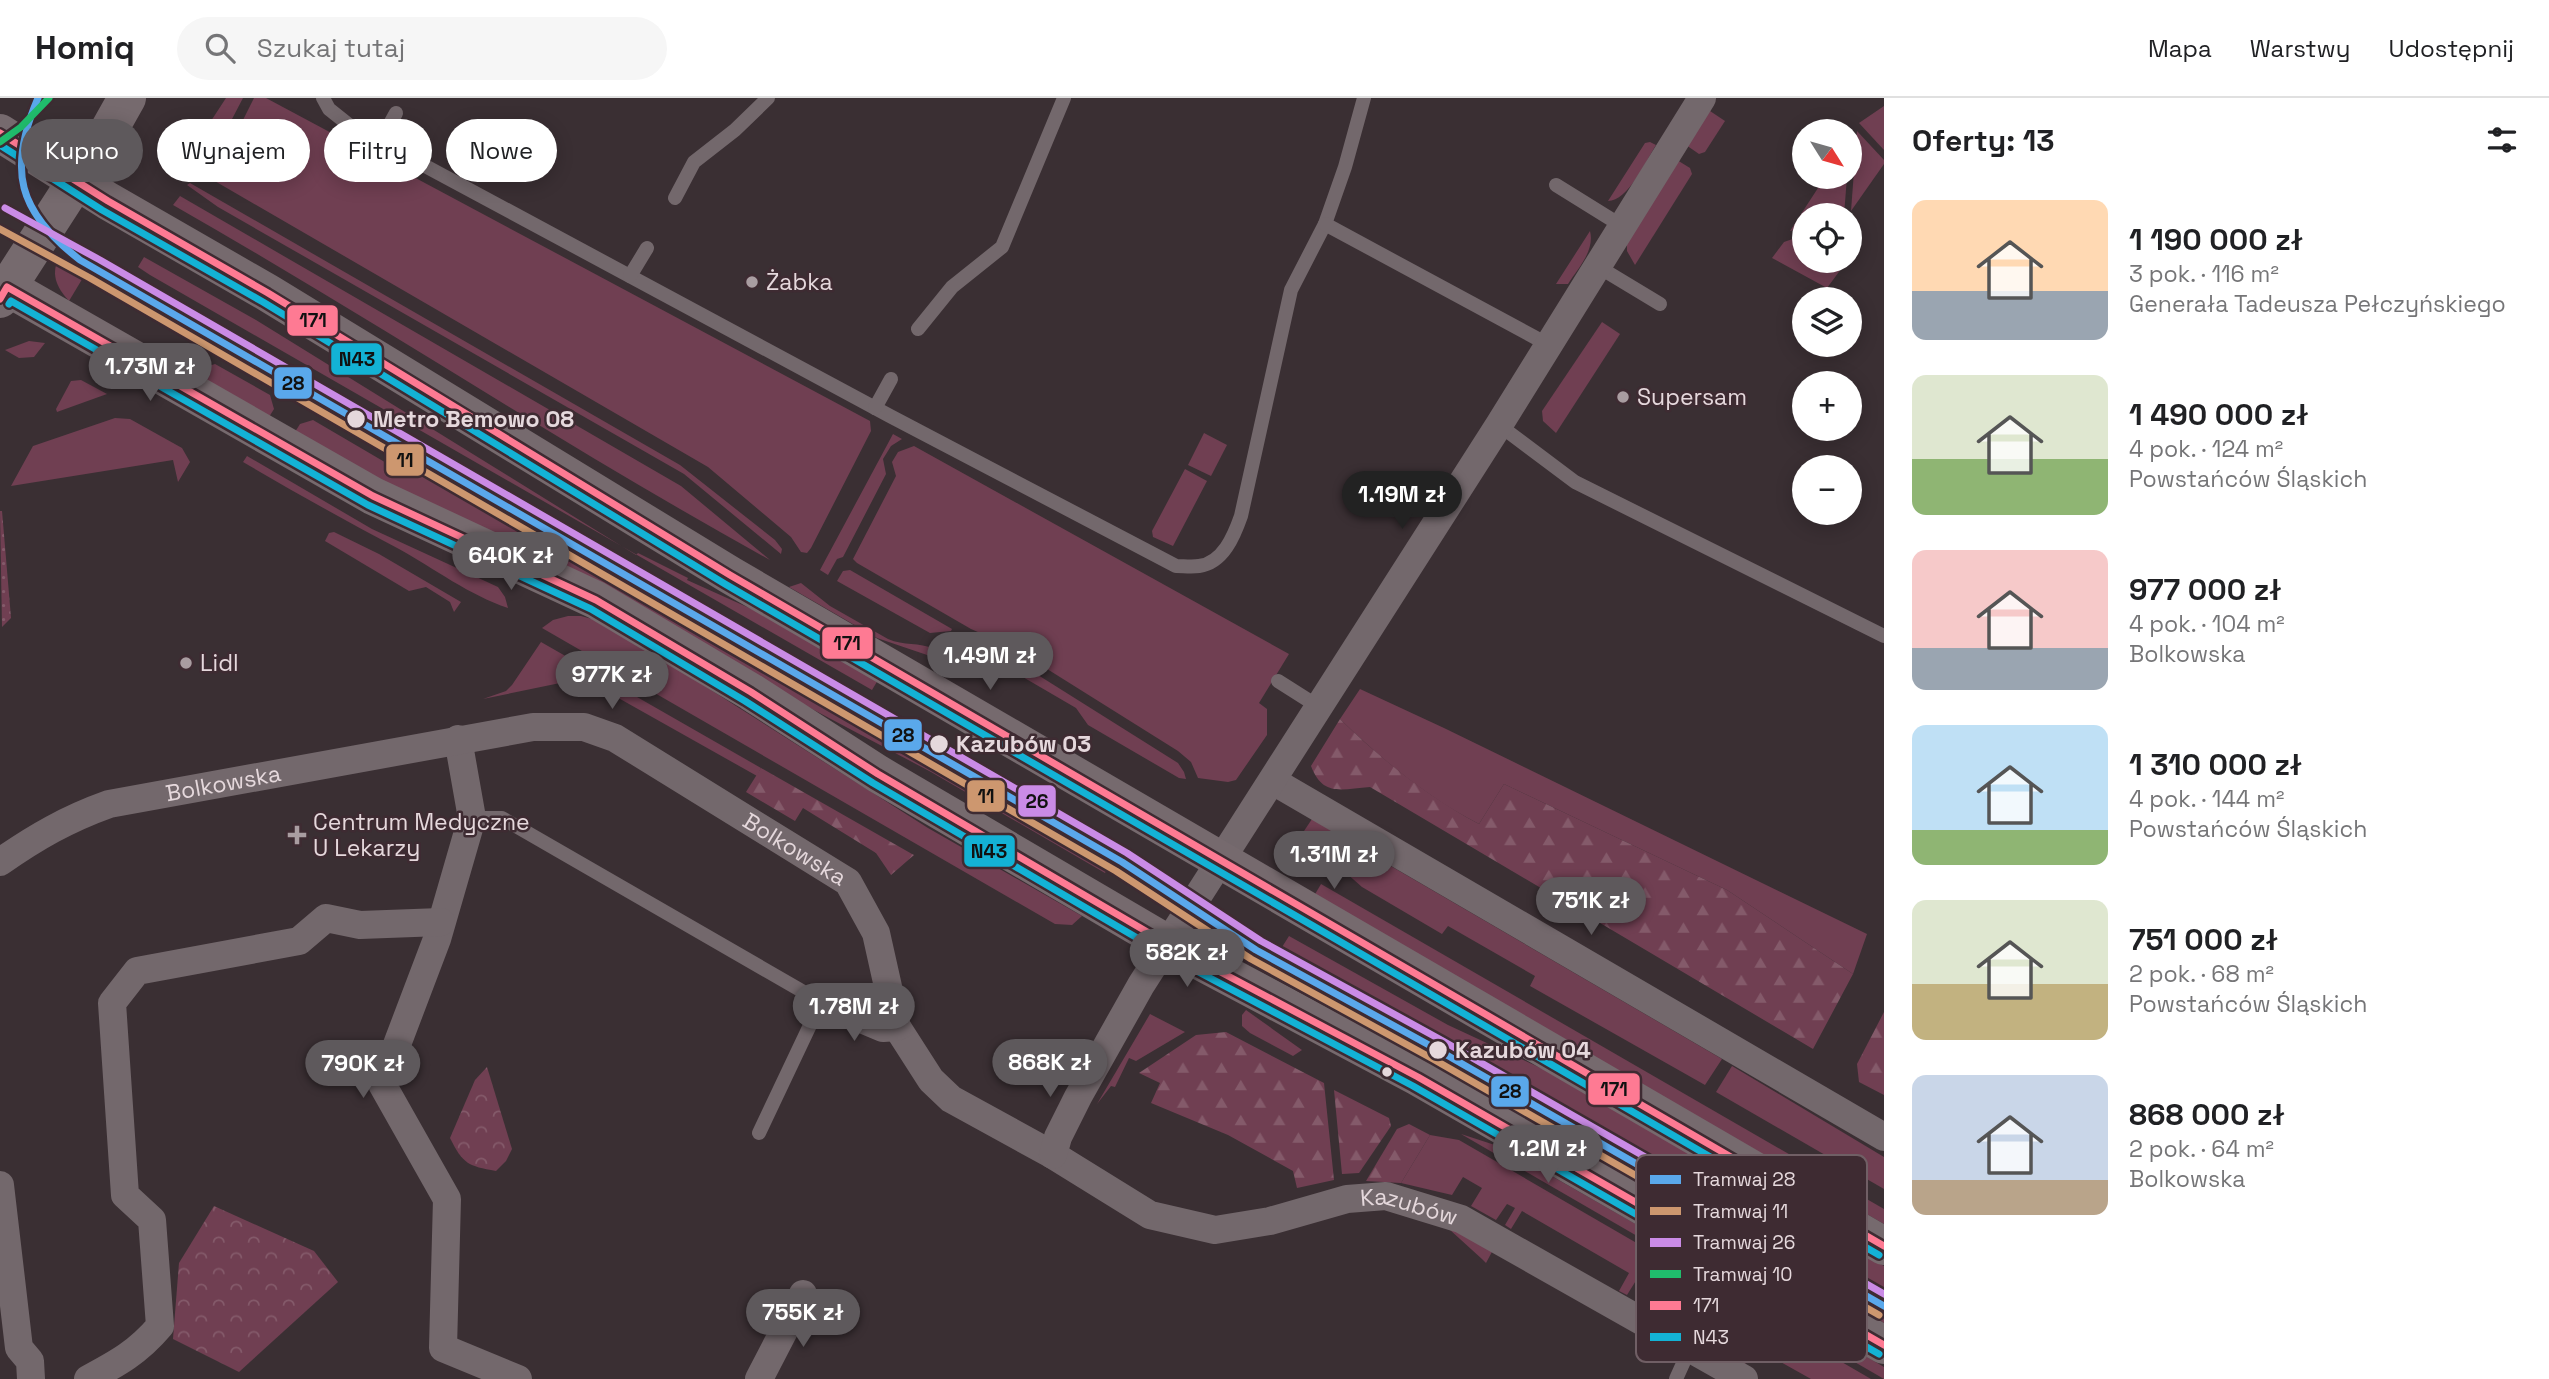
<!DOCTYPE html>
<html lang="pl">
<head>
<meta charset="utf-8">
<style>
	body { margin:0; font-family:"Space Grotesk",sans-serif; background:#f6f6f6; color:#202124; height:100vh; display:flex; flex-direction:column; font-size:26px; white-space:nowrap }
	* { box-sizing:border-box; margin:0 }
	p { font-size:23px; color:#757577 }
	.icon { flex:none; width:38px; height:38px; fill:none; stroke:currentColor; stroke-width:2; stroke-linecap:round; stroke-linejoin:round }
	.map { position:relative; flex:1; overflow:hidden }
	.drawer { display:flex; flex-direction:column; background:#fff; width:665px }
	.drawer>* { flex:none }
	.banner { position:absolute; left:21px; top:21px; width:665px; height:63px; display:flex; gap:14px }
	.needle { width:46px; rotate:127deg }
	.buttons { position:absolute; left:1792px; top:21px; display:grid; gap:14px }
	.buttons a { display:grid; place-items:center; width:70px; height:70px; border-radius:50%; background:#fff; box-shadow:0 4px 18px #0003; font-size:35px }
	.price { position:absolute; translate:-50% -60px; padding:0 16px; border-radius:24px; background:#5e595c; color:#fff; font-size:23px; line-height:46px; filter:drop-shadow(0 2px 4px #0008) }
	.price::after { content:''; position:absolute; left:50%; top:42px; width:21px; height:16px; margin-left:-10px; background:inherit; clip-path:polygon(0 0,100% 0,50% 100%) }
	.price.current { background:#222; color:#fff }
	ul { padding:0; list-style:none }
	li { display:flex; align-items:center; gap:21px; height:175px; padding:0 28px }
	li span { display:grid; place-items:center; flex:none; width:196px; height:140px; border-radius:14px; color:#555 }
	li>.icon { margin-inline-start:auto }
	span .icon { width:84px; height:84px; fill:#fffc; stroke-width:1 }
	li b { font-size:30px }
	h2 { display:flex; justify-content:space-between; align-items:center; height:84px; padding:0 28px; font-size:30px }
	.tag { padding:0 24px; border-radius:32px; background:#fff; box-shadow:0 4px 18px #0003; font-size:24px; line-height:63px }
	.tag.current { background:#5e595c; color:#fff }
	header { display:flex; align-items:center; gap:42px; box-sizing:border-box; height:98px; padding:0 35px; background:#fff; border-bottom:2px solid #e0e0e0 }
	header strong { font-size:33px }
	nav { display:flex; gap:38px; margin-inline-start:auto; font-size:24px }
	.search { width:490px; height:63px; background:#f6f6f6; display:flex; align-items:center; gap:18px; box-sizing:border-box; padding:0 24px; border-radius:38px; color:#757577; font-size:26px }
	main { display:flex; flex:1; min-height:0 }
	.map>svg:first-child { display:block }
	.grass { fill:#703f52 }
	.forest { fill:url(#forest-firs) }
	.park { fill:url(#park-crowns) }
	.garden { fill:url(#garden-dots) }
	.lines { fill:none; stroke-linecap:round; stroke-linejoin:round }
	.service { stroke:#73686c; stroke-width:14 }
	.minor { stroke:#73686c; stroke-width:28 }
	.secondary { stroke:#766a6e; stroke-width:38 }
	.bus-1-casing { stroke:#3e2b32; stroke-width:12 }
	.bus-2-casing { stroke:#3e2b32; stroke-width:12 }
	.bus-1 { stroke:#fe7a93; stroke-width:7 }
	.bus-2 { stroke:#13b2d5; stroke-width:7 }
	.tram-1-casing { stroke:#3e2b32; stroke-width:12 }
	.tram-2-casing { stroke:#3e2b32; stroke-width:12 }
	.tram-3-casing { stroke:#3e2b32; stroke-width:12 }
	.tram-4-casing { stroke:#3e2b32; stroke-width:12 }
	.tram-1 { stroke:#5aa8eb; stroke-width:7 }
	.tram-2 { stroke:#cd976f; stroke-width:7 }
	.tram-3 { stroke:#ca8be6; stroke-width:7 }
	.tram-4 { stroke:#20bc6c; stroke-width:7 }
	.poi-dot { fill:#a99da1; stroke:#3e2b32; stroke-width:2.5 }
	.stop-dot { fill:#e5d8dc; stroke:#3e2b32; stroke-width:2.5 }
	.labels { text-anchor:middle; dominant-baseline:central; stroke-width:5; stroke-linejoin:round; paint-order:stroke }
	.poi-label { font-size:23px; fill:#e5d8dc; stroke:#3e2b32; text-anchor:start }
	.stop-label { font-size:23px; font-weight:bold; fill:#e5d8dc; stroke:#3e2b32; text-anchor:start }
	.street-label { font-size:23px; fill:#e5d8dc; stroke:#3e2b32 }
	.key { fill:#3e2b32; stroke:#705f65; stroke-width:2 }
	.key-label { font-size:19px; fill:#e5d8dc }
	.line-badge { stroke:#3e2b32; stroke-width:2.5 }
	.pale-badge-label { font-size:19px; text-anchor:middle; font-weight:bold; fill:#111 }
</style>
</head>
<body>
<header>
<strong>Homiq</strong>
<div class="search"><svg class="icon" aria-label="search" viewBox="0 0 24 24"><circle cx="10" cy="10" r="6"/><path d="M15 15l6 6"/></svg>Szukaj tutaj</div>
<nav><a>Mapa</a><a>Warstwy</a><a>Udostępnij</a></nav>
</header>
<main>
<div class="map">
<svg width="1884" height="1281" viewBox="0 0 1884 1281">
	<defs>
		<pattern id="forest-firs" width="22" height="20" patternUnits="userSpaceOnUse" patternTransform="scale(1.75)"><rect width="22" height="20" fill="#703f52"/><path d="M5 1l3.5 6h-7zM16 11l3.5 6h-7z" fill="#845a6a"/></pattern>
		<pattern id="park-crowns" width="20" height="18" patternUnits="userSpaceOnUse" patternTransform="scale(1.75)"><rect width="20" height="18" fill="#703f52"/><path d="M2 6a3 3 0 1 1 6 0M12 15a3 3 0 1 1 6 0" fill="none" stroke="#845a6a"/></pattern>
		<pattern id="garden-dots" width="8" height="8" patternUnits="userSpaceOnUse" patternTransform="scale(1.75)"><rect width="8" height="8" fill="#703f52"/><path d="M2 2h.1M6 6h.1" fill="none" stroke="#845a6a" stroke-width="1.8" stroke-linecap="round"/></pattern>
	</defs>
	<rect width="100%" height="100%" fill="#3a2f33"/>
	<g class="grass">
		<polygon points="226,0 243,0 220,44 196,64 185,48 209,26"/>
		<polygon points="254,0 266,0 870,323 871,333 811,450 807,455 801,454 791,439 708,369 201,75 229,50"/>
		<polygon points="1884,8 1884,52 1859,25"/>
		<polygon points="1710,13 1725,23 1705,54 1699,56 1686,47"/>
		<polygon points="1857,33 1884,62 1884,66 1851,113"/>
		<path d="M 1650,44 L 1656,47 C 1646,63 1628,103 1608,103 L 1645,45 Z"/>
		<polygon points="1677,62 1690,70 1692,76 1635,167 1627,153 1627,145"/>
		<polygon points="1817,79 1847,79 1844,117 1804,117 1804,129 1790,133 1818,90 1815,82"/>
		<polygon points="190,85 680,367 775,442 782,451 781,456 684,376 218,109 187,87"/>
		<path d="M 180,98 L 681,388 L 770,462 C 567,350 375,222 173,107 Z"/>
		<path d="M 1590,133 C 1595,153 1578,170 1568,186 L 1556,186 Z"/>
		<polygon points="1804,137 1804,163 1847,163 1827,190 1772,160 1784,144"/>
		<path d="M 60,158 L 87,173 L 69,203 C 56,189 50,175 60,158 Z"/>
		<polygon points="144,159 256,222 636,457 638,455 688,480 687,482 756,513 878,582 872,592 150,177 138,169"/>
		<polygon points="1602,224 1620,236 1556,335 1543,323 1542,313"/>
		<polygon points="29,243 45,245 34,259 19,260 5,252"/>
		<polygon points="215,266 270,297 274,311 269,319 197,278 202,270"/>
		<polygon points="81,282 107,296 57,314 56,311 71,283"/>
		<polygon points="115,320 130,321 182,350 190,364 178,384 173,362 11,388 33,348"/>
		<polygon points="313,322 412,380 421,366 1111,764 1105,775 931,674 404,395 295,334 300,326"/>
		<polygon points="1204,335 1227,347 1211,378 1188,367"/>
		<polygon points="893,336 902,341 891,348 883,361 886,376 843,459 837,461 828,477 820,472"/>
		<polygon points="914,348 1289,556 1259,605 1267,611 1267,637 1236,682 1228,684 1198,680 1191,664 1178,653 1012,549 971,531 857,465 853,461 896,378 892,364 898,354"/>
		<path d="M 247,358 L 372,431 L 498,489 L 505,499 L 508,510 C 469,497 435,471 399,451 C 346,423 294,394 243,364 Z"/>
		<polygon points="1185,371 1207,383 1173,448 1153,439 1152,433"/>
		<polygon points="334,434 379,456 461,504 454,514 450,504 426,489 409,493 325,443 329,435"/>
		<polygon points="850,472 952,531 951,533 930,535 837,483 843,473"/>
		<path d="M 801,485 L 830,508 L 888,541 C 904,548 919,544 934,551 L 930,558 L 877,540 L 789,489 Z"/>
		<polygon points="568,518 581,518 592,521 681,573 928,730 1082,818 1072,827 1055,826 542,530 553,522"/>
		<polygon points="961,543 971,545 1038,577 1178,665 1184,674 1186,681 1179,680 1088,627 1076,610"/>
		<polygon points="541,544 761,670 757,678 613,597 565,584 483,601 506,593 512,587"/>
		<path d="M 1360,591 L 1444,630 L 1867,836 L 1853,876 L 1727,792 L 1504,686 L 1479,726 C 1428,700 1381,661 1340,621 Z"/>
		<polygon points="1312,721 1339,737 1327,757 1322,760 1305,748 1302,736"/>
		<polygon points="1346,742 1722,961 1705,987 1530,888 1535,878 1448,828 1442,836 1362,789 1337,767 1336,759"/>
		<polygon points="1321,786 1884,1111 1884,1126 1314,798"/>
		<polygon points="1289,838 1448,927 1549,974 1884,1168 1884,1225 1521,1016 1529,999 1277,857"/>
		<polygon points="1246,912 1302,952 1293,958 1250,935 1242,928 1242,917"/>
		<polygon points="1150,916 1185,934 1136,963 1129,960 1115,989 1111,988 1097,1006"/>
		<polygon points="1732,968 1884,1059 1884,1091 1716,994"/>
		<polygon points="1461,1036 1501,1049 1830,1237 1884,1269 1884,1281"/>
		<polygon points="1430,1037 1459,1042 1716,1191 1690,1233 1687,1232 1696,1215 1637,1181 1627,1197 1619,1193 1629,1175 1522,1113 1511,1131 1505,1127 1515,1110 1507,1106 1496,1122 1471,1108 1482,1090 1463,1079 1452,1097 1401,1085"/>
		<polygon points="1726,1197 1871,1281 1811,1281 1756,1250 1745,1266 1738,1262 1747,1245 1710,1223"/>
	</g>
	<g class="forest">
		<path d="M 1340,621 C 1381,661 1428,699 1479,726 L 1504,686 L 1727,792 L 1853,876 L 1813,951 L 1370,689 C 1341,691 1323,699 1311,668 Z"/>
		<polygon points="761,670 912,756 914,757 891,777 876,755 803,710 795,723 746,694"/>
		<polygon points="1884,914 1884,997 1859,984 1857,966"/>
		<polygon points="1226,934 1324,985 1334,1082 1297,1090 1293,1073 1228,1037 1151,1005 1160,985 1139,975 1196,937"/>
		<polygon points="1334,992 1389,1020 1391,1028 1359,1075 1342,1076"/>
		<polygon points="1409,1026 1430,1037 1401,1085 1366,1083 1397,1031"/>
		<polygon points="1438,1121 1494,1150 1486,1165 1482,1161"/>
	</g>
	<g class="park">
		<path d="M 487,969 L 512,1051 L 506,1063 L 496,1073 C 468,1068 463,1066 450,1040 L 475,982 Z"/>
		<polygon points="214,1108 314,1153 338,1184 239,1274 173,1241 179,1165"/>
	</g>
	<polygon class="garden" points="0,413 2,413 11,520 2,529"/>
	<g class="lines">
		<g class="service">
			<path d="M 323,0 L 329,11 L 349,27 L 890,318 L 1176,468 C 1183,468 1192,469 1199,468 C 1223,465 1234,438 1241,418 L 1291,192 L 1325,126 L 1345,69 L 1364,0"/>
			<polyline points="380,44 396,15"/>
			<polyline points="1556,87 1622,128"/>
			<polyline points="675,100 694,64 735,32 768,0"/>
			<polyline points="1325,126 1549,247"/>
			<polyline points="1597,168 1660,206"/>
			<polyline points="630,178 647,150"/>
			<polyline points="918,231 952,189 1002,149 1064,0"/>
			<polyline points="875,310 891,281"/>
			<polyline points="1499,327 1575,384 1884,538"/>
			<polyline points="1278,583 1319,609"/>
			<polyline points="472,720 502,720 821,904 759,1035"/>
			<polyline points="1676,1281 1690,1250"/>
		</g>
		<g class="minor">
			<polyline points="458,641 472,720 437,841 382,986 447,1101 443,1250 518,1281"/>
			<polyline points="1273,683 1884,1039"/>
			<path id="s1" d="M 0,764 C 36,739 67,721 109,706 L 533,629 L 584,629 L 615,640 L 848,784 L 876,835 L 897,929 L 931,982 L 951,1001 L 1053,1057 L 1150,1117 L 1215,1132 L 1270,1123 L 1347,1101 L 1386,1098 L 1461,1121 L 1744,1281"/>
			<polyline points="821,904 883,930 897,929"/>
			<polyline points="1053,1057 1058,1039 1078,999 1141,887 1499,327 1702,0"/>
			<polyline points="0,1087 19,1250 30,1263 31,1281"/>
			<path d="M 88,1281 C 118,1265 138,1254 160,1228 L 152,1122 L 125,1097 L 112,905 L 137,873 L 299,843 L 326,820 L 360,827 L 441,824"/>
			<polyline points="759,1281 803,1196"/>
		</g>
		<g class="secondary">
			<polyline points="0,35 108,103 268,195 730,477 1884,1148"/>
			<polyline points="0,185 373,398 596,502 751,594 878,676 1166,845 1418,979 1884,1247"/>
			<polyline points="0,201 109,32 127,0"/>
		</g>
		<defs>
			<g id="bus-1">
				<polyline points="0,35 108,103 268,195 730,477 1884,1148"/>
				<polyline points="0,201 7,189 373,398 596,502 751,594 878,676 1166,845 1418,979 1884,1247"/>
			</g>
			<g id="bus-2">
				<polyline points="0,47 102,112 263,204 725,486 1879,1157"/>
				<polyline points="9,206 11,203 368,407 591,511 745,603 873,685 1161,854 1413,988 1879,1256"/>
			</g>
		</defs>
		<use href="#bus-1" class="bus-1-casing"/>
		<use href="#bus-2" class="bus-2-casing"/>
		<use href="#bus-1" class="bus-1"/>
		<use href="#bus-2" class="bus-2"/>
		<defs>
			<path id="tram-1" d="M 38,0 C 7,72 18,114 80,162 L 1122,764 L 1256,852 L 1438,952 L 1884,1208"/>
			<polyline id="tram-2" points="0,131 90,180 1116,773 1251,861 1433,961 1879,1217"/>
			<polyline id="tram-3" points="5,110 100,162 1127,755 1261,843 1443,943 1884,1196"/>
			<polyline id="tram-4" points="0,44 21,29 49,0"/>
		</defs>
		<use href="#tram-1" class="tram-1-casing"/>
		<use href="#tram-2" class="tram-2-casing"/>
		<use href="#tram-3" class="tram-3-casing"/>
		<use href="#tram-4" class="tram-4-casing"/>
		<use href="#tram-1" class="tram-1"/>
		<use href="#tram-2" class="tram-2"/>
		<use href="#tram-3" class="tram-3"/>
		<use href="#tram-4" class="tram-4"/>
	</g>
	<g class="poi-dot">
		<circle cx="752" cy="184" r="7"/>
		<circle cx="1623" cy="299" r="7"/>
		<circle cx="186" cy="565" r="7"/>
		<path d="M293.5 726.5h7v7h7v7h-7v7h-7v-7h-7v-7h7z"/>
	</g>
	<g class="stop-dot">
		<circle cx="356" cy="321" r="10"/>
		<circle cx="939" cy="646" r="10"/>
		<circle cx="1438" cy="952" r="10"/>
		<circle cx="1387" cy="974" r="6"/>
	</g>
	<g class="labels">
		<g class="poi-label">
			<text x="766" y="184">Żabka</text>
			<text x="1637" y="299">Supersam</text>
			<text x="200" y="565">Lidl</text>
			<text x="313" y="724">Centrum Medyczne<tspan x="313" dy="26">U Lekarzy</tspan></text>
		</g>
		<g class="stop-label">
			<text x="373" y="321">Metro Bemowo 08</text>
			<text x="956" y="646">Kazubów 03</text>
			<text x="1455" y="952">Kazubów 04</text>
		</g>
		<g class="street-label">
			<text stroke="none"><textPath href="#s1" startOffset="240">Bolkowska</textPath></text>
			<text stroke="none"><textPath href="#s1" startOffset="850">Bolkowska</textPath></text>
			<text stroke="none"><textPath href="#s1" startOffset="1654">Kazubów</textPath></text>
		</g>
	</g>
	<rect x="1636" y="1057" width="231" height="207" rx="10" class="key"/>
	<rect x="1650" y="1077" width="31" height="9" fill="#5aa8eb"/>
	<rect x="1650" y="1109" width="31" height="8" fill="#cd976f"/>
	<rect x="1650" y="1140" width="31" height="9" fill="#ca8be6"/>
	<rect x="1650" y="1172" width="31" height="8" fill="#20bc6c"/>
	<rect x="1650" y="1203" width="31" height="9" fill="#fe7a93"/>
	<rect x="1650" y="1235" width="31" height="8" fill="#13b2d5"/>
	<g class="key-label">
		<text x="1693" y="1088">Tramwaj 28</text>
		<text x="1693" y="1120">Tramwaj 11</text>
		<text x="1693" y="1151">Tramwaj 26</text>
		<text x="1693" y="1183">Tramwaj 10</text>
		<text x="1693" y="1214">171</text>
		<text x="1693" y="1246">N43</text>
	</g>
	<g class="line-badge">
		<rect x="286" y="206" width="53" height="33" rx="7" fill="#fe7a93"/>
		<rect x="330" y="244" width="53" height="34" rx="7" fill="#13b2d5"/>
		<rect x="273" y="268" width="40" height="34" rx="7" fill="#5aa8eb"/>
		<rect x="385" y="345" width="40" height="34" rx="7" fill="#cd976f"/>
		<rect x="821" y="528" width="53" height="34" rx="7" fill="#fe7a93"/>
		<rect x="883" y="620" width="40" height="34" rx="7" fill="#5aa8eb"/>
		<rect x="966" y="681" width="40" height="34" rx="7" fill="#cd976f"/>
		<rect x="1017" y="686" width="40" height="34" rx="7" fill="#ca8be6"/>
		<rect x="963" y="736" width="53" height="34" rx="7" fill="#13b2d5"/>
		<rect x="1587" y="974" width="54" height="34" rx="7" fill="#fe7a93"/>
		<rect x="1490" y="977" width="40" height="33" rx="7" fill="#5aa8eb"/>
	</g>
	<g class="pale-badge-label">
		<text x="313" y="229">171</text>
		<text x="357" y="268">N43</text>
		<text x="293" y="292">28</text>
		<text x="405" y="369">11</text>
		<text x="847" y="552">171</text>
		<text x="903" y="644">28</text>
		<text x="986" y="705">11</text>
		<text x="1037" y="710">26</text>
		<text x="989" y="760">N43</text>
		<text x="1614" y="998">171</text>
		<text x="1510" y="1000">28</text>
	</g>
</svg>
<div class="buttons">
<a><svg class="needle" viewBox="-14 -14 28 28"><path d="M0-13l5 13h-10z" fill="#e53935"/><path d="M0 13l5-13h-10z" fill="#757577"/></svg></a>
<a><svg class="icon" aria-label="locate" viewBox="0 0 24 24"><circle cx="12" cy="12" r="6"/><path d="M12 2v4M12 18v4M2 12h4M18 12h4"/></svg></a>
<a><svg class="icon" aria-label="layers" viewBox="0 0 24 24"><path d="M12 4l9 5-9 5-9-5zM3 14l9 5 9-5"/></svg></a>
<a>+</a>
<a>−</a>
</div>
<b class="price" style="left:150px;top:305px">1.73M zł</b>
<b class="price current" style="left:1402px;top:433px">1.19M zł</b>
<b class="price" style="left:511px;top:494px">640K zł</b>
<b class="price" style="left:990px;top:594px">1.49M zł</b>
<b class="price" style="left:612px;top:613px">977K zł</b>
<b class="price" style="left:1334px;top:793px">1.31M zł</b>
<b class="price" style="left:1591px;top:839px">751K zł</b>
<b class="price" style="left:1187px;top:891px">582K zł</b>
<b class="price" style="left:854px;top:945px">1.78M zł</b>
<b class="price" style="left:1050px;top:1001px">868K zł</b>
<b class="price" style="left:363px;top:1002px">790K zł</b>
<b class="price" style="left:1548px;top:1087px">1.2M zł</b>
<b class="price" style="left:803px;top:1251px">755K zł</b>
<div class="banner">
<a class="tag current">Kupno</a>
<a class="tag">Wynajem</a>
<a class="tag">Filtry</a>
<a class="tag">Nowe</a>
</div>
</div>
<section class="drawer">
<h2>Oferty: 13<svg class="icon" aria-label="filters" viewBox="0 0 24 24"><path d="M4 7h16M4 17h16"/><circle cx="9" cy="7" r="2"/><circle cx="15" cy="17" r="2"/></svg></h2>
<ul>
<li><span style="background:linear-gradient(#ffd9b3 65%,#9aa5b1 0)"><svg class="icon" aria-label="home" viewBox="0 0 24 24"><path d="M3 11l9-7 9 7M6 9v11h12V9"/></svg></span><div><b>1 190 000 zł</b><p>3 pok. · 116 m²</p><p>Generała Tadeusza Pełczyńskiego</p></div></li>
<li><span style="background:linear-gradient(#dfe7d0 60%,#8fb573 0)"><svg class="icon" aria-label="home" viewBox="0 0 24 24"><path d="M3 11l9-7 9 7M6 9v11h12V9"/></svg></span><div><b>1 490 000 zł</b><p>4 pok. · 124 m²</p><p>Powstańców Śląskich</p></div></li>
<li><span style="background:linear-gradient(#f6c9c9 70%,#9aa5b1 0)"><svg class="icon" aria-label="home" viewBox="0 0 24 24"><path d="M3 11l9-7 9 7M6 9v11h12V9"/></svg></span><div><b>977 000 zł</b><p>4 pok. · 104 m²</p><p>Bolkowska</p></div></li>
<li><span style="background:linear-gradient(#bfe0f5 75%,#8fb573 0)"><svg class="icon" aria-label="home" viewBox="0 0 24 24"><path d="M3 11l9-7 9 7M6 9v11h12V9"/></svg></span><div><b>1 310 000 zł</b><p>4 pok. · 144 m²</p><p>Powstańców Śląskich</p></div></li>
<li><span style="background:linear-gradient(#dfe7d0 60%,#c2b280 0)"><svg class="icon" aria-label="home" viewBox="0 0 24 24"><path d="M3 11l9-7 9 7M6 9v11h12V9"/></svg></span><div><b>751 000 zł</b><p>2 pok. · 68 m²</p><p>Powstańców Śląskich</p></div></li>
<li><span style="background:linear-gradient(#c9d6e8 75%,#b9a48a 0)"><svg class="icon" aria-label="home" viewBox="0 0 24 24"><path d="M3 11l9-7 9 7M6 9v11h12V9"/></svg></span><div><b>868 000 zł</b><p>2 pok. · 64 m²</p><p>Bolkowska</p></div></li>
</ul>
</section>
</main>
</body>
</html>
